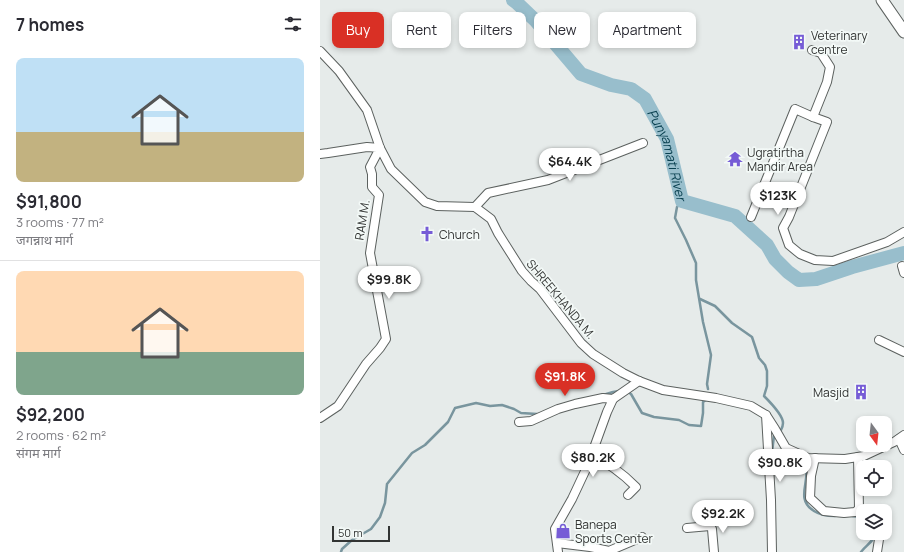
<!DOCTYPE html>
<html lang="en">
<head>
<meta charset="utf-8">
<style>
	body { margin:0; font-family:Manrope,"Noto Sans Devanagari",sans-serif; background:#f7f7f7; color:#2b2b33; height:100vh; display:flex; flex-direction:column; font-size:15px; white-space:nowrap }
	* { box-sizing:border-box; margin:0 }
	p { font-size:13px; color:#7c7c81 }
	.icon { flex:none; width:22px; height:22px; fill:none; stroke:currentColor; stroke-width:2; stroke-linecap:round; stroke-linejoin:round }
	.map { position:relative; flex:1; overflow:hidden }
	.drawer { display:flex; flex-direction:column; background:#fff; width:320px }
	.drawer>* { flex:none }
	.banner { position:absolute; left:12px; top:12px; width:380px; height:36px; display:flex; gap:8px }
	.needle { width:26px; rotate:165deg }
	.buttons { position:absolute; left:536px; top:416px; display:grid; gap:8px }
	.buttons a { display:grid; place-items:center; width:36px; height:36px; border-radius:8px; background:#fff; box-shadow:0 2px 6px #0003; font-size:20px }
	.scale { position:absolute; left:12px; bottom:10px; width:58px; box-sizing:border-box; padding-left:4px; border:2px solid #323433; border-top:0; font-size:11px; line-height:14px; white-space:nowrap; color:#323433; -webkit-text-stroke:3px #f3f9f7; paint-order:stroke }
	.price { position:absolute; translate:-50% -34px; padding:0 9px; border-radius:14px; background:#fff; color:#222; font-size:13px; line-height:26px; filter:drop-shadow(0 1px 2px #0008) }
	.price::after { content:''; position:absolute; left:50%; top:24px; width:12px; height:9px; margin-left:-6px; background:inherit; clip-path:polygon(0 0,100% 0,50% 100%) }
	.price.active { background:#d93025; color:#fff }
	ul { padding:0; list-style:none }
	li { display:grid; align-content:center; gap:8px; height:212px; padding:0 16px }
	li+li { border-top:1px solid #e1e1e2 }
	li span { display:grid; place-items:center; height:124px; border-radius:8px; color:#555 }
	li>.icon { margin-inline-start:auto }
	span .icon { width:72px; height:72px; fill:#fffc; stroke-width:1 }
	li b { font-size:17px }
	h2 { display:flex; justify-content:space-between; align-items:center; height:48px; padding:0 16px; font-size:17px }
	.pill { padding:0 14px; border-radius:8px; background:#fff; box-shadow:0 2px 6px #0003; font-size:14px; line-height:36px }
	.pill.active { background:#d93025; color:#fff }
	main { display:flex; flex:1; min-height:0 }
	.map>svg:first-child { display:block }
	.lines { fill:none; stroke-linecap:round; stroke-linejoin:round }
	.stream { stroke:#79959e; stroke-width:2.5 }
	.river { stroke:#98becc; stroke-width:14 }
	.minor-casing { stroke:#5c615f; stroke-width:10 }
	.major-casing { stroke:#5c615f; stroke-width:13 }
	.minor { stroke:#fff; stroke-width:8 }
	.major { stroke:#fff; stroke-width:11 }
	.labels { text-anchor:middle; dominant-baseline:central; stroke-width:3.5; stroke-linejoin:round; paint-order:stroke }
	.poi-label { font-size:12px; fill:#323433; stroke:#f3f9f7; text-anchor:start }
	.street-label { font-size:12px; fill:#323433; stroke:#f3f9f7 }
	.water-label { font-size:13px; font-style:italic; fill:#094050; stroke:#f3f9f7 }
</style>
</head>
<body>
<main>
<section class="drawer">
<h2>7 homes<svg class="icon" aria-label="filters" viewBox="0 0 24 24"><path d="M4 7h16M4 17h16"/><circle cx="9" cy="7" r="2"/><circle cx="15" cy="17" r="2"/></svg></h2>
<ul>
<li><span style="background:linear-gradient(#bfe0f5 60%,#c2b280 0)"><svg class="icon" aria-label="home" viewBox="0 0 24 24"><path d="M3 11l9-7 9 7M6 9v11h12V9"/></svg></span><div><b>$91,800</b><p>3 rooms · 77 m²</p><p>जगन्नाथ मार्ग</p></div></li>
<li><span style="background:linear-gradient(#ffd9b3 65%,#7fa58c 0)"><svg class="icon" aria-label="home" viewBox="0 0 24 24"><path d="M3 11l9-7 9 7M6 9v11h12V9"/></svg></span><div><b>$92,200</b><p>2 rooms · 62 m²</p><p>संगम मार्ग</p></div></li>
</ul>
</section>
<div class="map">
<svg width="584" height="552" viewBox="0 0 584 552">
	<rect width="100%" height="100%" fill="#e6ebea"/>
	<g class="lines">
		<g class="stream">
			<polyline points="362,201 357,207 355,218 366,240 376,263 376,280 383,322 391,355 387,384 388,389"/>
			<path d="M 380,299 L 395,306 L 412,323 L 432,337 L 439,358 L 445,365 L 447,371 L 447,386 L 444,396 C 450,402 463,415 463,423 C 463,425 462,428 461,430"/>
			<polyline points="306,391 311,394 322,413 334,417 359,420 369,425 381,426 383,413 383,402 386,400"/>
			<polyline points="283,395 293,392 299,391"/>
			<path d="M 454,436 L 452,452 C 462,458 473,463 486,465 C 490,482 475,499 494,511 C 500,515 508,516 515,516"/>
			<polyline points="532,516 539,517 543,519"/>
			<polyline points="21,552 22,549 32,540 51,529 60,517 65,503 67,484 92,453 105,445 128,422 135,408 156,403 170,406 182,405 194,409 201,413 217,414"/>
			<path d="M 541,552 C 546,545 554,542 555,533"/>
		</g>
		<path class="river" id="s1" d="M 193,0 L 197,3 L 216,21 L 261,74 L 291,85 L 311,89 L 325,99 L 347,139 L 362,201 L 415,216 L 447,245 L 455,259 L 468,272 L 479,280 L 496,279 L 532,267 L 584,253"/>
		<defs>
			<g id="minor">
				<polyline points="492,50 501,53 510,67 507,82 493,117 507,122 469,217 463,228 469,245 480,254 495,260 513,261 567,242 584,232"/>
				<polyline points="0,51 19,71 47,110 60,148 71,169 105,202 117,206 155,207 171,219 178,233 202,271 211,281 220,289 261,343 273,354 303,373 319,381 343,390 396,398 431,406 446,415 455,429 466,448 488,458 525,459 544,456 574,442 584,435"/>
				<polyline points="0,154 8,153 47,147 60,148 50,167 52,174 52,187 59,195 50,253 66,339 60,348 46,364 18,406 0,418"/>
				<polyline points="155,207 168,193 228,180 323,143"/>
				<polyline points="431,217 475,109 493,117"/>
				<polyline points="582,266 584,273"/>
				<polyline points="559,340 584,352"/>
				<polyline points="446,415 451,500 452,552"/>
				<polyline points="199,422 211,421 238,409 255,404 283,398 293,399 319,381"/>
				<polyline points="579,439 584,450"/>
				<path d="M 271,455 C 289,463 302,473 316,487 L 308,495"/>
				<polyline points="538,457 539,509"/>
				<polyline points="495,458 491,476 490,498 504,511 524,513 535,512 539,509"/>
				<polyline points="390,526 392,529 394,552"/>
				<polyline points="367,528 390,526 390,508"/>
				<polyline points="237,543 270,547 289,551 322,537"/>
				<polyline points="238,552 235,529 252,499 267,467 287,412 293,399"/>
				<polyline points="557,552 560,533"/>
			</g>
			<polyline id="major" points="562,0 584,32"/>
		</defs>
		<use href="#minor" class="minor-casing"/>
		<use href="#major" class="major-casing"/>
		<use href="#minor" class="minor"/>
		<use href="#major" class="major"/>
	</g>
	<defs>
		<symbol id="building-bare" viewBox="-9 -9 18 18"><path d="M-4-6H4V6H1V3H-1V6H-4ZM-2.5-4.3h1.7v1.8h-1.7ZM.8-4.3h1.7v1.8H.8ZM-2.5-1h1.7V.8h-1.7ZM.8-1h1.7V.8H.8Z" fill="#765cd6" stroke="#f3f9f7" stroke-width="2.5" paint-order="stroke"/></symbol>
		<symbol id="temple-bare" viewBox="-9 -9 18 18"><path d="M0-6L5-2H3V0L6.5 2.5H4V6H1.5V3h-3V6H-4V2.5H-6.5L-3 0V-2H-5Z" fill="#765cd6" stroke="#f3f9f7" stroke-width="2.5" paint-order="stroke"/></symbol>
		<symbol id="church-bare" viewBox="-9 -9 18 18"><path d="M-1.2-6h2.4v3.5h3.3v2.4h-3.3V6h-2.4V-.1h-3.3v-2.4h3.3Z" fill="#765cd6" stroke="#f3f9f7" stroke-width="2.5" paint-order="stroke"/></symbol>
		<symbol id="shop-bare" viewBox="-9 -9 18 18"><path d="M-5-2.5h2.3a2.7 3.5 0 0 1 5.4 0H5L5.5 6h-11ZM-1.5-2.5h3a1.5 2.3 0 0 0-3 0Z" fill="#765cd6" stroke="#f3f9f7" stroke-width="2.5" paint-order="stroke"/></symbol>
	</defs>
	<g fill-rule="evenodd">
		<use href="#building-bare" x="468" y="31" width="22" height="22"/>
		<use href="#temple-bare" x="404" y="148" width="22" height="22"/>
		<use href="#church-bare" x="96" y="223" width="22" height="22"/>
		<use href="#building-bare" x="530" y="381" width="22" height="22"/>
		<use href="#shop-bare" x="232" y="520" width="22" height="22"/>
	</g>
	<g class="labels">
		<g class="poi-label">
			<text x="491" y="35">Veterinary<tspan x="491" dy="14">centre</tspan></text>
			<text x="427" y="152">Ugratirtha<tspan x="427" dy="14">Mandir Area</tspan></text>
			<text x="119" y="234">Church</text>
			<text x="529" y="392" text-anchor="end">Masjid</text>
			<text x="255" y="524">Banepa<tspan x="255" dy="14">Sports Center</tspan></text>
		</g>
		<g class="street-label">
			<text transform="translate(42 220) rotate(-81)">RAM M.</text>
			<text transform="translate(241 299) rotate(50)">SHREEKHANDA M.</text>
		</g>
		<g class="water-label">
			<text stroke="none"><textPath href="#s1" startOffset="231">Punyamati River</textPath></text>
		</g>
	</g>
</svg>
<div class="buttons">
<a><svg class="needle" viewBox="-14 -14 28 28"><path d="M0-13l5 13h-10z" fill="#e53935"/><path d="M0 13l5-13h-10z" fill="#7c7c81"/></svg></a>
<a><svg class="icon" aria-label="locate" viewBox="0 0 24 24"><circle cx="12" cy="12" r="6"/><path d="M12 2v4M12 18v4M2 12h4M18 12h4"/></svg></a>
<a><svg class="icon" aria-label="layers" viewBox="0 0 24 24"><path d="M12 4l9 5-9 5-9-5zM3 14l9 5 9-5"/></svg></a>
</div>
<div class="scale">50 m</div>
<b class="price" style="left:250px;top:182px">$64.4K</b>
<b class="price" style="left:458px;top:216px">$123K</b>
<b class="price" style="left:69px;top:300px">$99.8K</b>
<b class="price active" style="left:245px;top:397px">$91.8K</b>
<b class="price" style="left:273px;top:478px">$80.2K</b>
<b class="price" style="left:460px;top:483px">$90.8K</b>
<b class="price" style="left:403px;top:534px">$92.2K</b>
<div class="banner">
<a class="pill active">Buy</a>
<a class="pill">Rent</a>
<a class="pill">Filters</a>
<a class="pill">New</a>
<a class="pill">Apartment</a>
</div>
</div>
</main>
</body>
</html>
